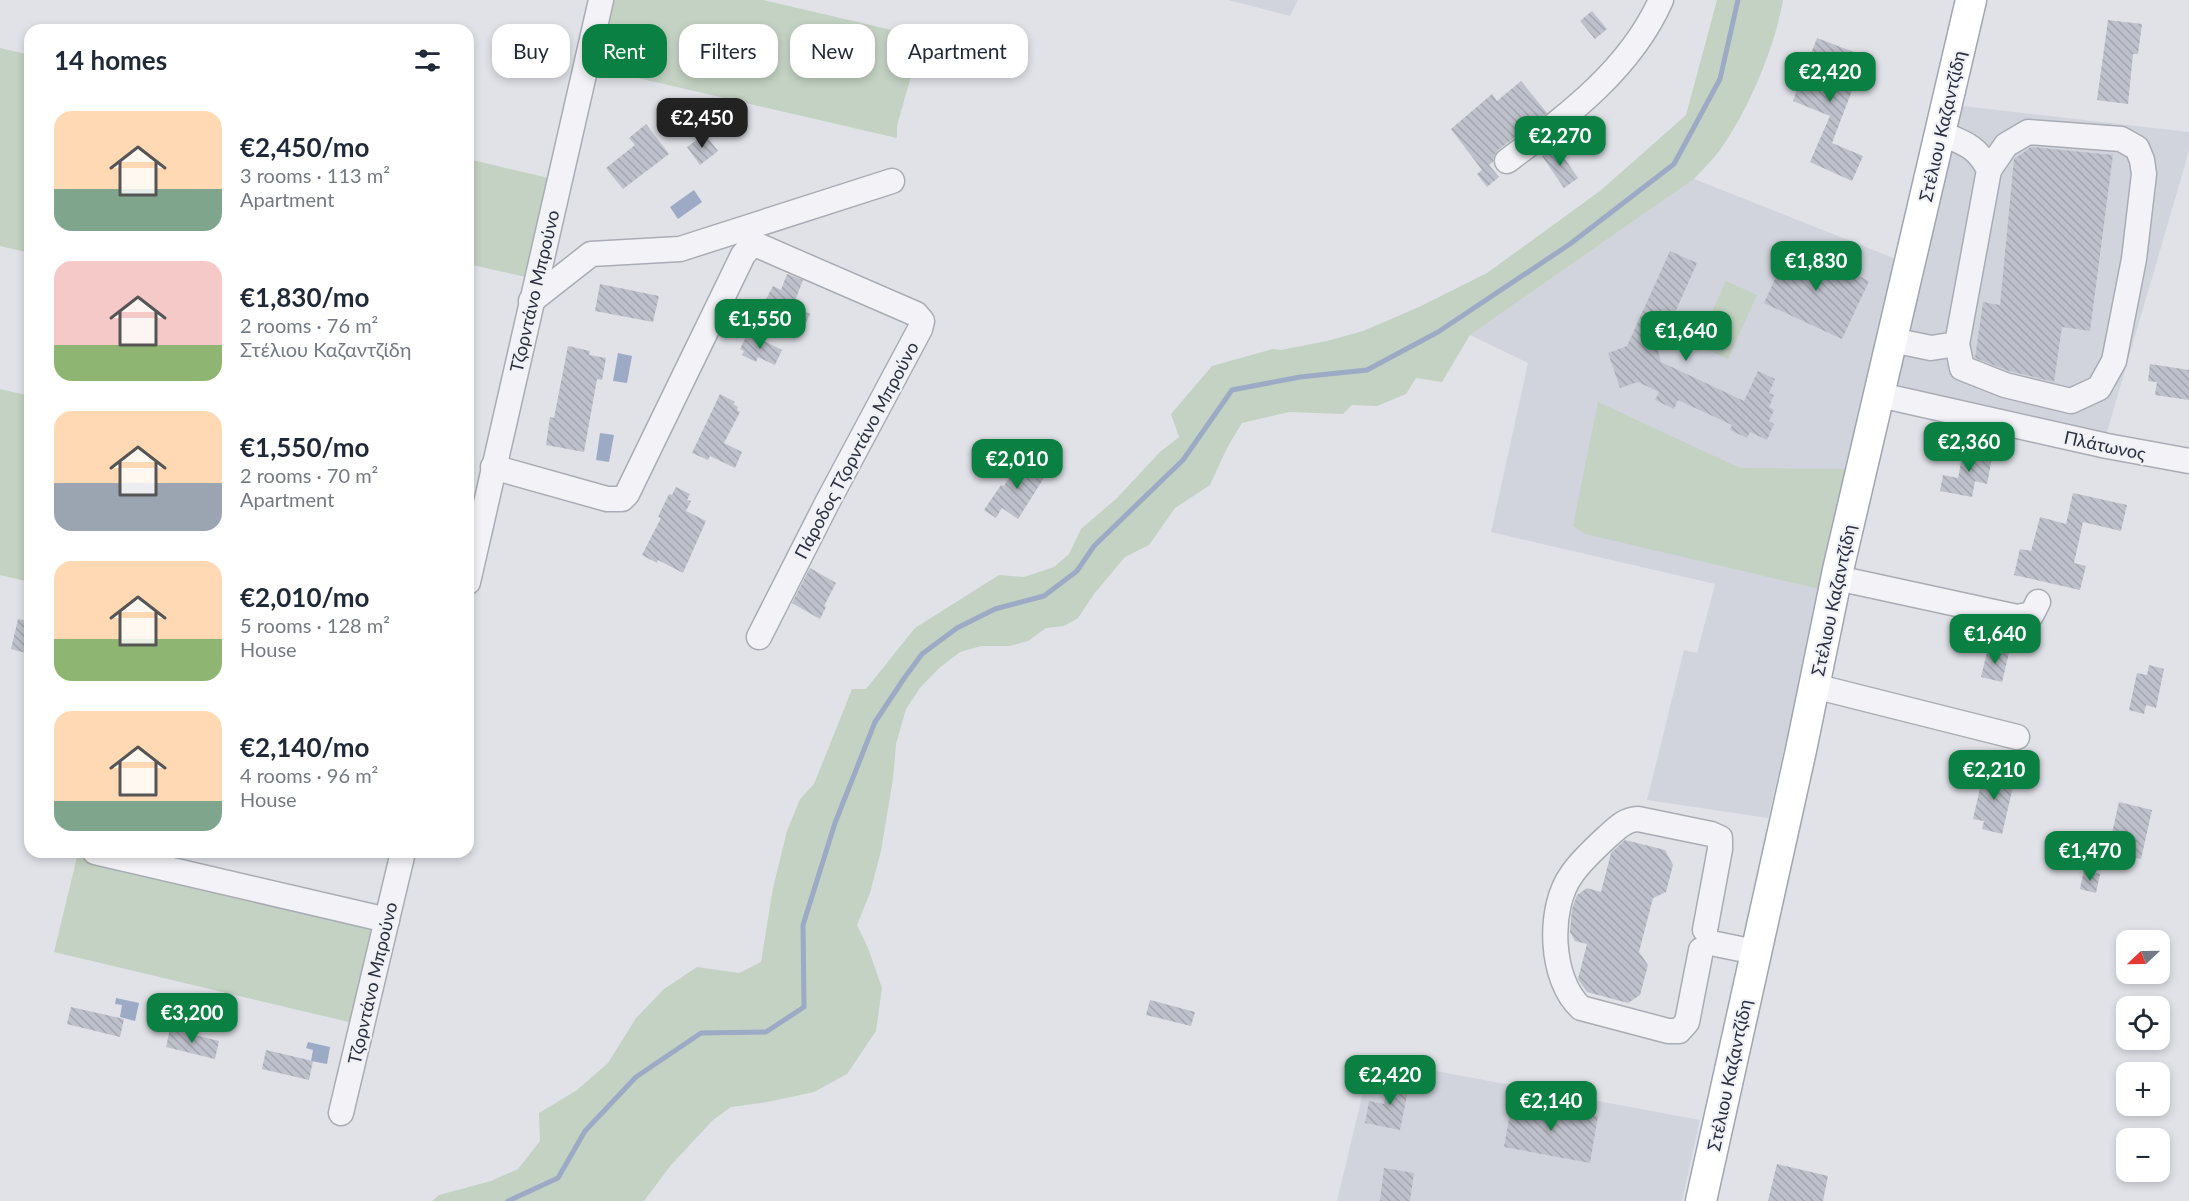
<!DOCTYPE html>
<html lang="en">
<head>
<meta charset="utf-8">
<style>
	body { margin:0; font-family:Lato,sans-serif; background:#f2f2f3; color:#1f2937; height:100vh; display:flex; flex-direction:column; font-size:22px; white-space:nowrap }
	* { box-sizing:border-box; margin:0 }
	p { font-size:20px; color:#747a83 }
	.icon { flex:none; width:33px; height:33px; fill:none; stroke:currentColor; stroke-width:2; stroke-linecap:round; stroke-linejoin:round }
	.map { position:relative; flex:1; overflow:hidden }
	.panel { position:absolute; left:24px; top:24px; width:450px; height:834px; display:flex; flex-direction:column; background:#fff; border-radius:18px; box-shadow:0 3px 9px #0003 }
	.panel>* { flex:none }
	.guide { position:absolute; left:492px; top:24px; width:570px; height:54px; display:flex; gap:12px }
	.needle { width:39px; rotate:248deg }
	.buttons { position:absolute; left:2116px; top:930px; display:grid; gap:12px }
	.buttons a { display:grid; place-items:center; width:54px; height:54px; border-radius:12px; background:#fff; box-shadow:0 3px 9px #0003; font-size:30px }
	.price { position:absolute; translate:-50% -51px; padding:0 14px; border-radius:12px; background:#0b8043; color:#fff; font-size:20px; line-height:39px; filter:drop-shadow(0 2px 3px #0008) }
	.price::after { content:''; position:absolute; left:50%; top:36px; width:18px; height:14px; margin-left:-9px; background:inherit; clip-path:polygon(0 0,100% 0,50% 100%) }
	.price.current { background:#222; color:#fff }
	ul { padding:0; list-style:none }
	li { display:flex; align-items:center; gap:18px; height:150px; padding:0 30px }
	li span { display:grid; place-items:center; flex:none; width:168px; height:120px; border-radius:18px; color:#555 }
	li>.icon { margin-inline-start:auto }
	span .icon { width:72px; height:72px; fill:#fffc; stroke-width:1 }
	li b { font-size:26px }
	h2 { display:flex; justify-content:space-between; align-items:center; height:72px; padding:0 30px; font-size:26px }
	.chip { padding:0 21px; border-radius:18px; background:#fff; box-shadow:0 3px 9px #0003; font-size:21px; line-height:54px }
	.chip.current { background:#0b8043; color:#fff }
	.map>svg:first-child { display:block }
	.built { fill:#d2d4dd }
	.green { fill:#c3d2c2 }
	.water { fill:#9daac6 }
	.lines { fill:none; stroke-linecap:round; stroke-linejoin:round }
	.stream { stroke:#9daac6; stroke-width:5 }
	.building { fill:url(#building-back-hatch) }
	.minor-casing { stroke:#a9acb5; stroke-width:27 }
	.major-casing { stroke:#a0a4b3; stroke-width:33 }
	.minor { stroke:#f3f3f7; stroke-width:24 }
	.major { stroke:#fff; stroke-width:30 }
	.labels { text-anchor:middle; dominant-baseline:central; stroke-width:4.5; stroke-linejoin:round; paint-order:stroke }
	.street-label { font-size:18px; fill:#2a2e3f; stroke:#eff1f6 }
</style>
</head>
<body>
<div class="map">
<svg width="2189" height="1201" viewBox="0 0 2189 1201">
	<defs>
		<pattern id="building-back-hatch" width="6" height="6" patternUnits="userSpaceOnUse" patternTransform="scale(1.5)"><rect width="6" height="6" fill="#bec0cb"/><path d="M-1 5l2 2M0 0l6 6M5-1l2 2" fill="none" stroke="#a3a5af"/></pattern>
	</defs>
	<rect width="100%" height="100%" fill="#e0e2e8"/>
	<g class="built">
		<polygon points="1228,0 1298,0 1290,16"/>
		<polygon points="1962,106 2189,132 2189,151 2105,439 1894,393"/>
		<polygon points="1694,179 1901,261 1852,462 1768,818 1647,800 1684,650 1697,653 1715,584 1491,532 1528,363 1470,335"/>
		<polygon points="1371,1059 1700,1120 1682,1201 1337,1201"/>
	</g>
	<g class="green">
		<polygon points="611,0 763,0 922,37 897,126 897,138 595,68"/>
		<path d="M 1717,0 L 1783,0 C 1775,46 1750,106 1724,144 C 1716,157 1704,168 1694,179 L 1470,335 L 1442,382 L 1416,378 L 1406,394 L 1377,406 L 1352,405 L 1343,414 L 1289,412 L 1242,423 L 1227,448 L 1210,485 L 1175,508 L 1149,545 L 1125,557 L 1094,594 L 1078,618 L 1064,626 L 1046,628 L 1028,641 L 1009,646 L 981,646 L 960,652 L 938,669 L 920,688 L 906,709 L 896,744 L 893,779 L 881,851 L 870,893 L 857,925 L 868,948 L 882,988 L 876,1031 L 847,1074 L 814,1092 L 767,1102 L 731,1107 L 713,1120 L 671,1165 L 644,1201 L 432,1201 L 439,1195 L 491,1181 L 518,1169 L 540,1141 L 539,1113 L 577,1090 L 608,1063 L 636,1018 L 664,989 L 697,967 L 739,973 L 761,962 L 773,888 L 787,831 L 800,799 L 814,784 L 852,689 L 866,689 L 915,628 L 999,575 L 1024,577 L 1054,567 L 1069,554 L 1081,529 L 1117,498 L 1160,452 L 1179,437 L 1171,414 L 1212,366 L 1273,349 L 1281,350 L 1327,341 L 1363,331 L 1419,307 L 1487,273 L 1600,191 L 1686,115 Z"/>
		<polygon points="0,48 30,55 30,253 0,246"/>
		<polygon points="468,159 553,179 530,278 468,264"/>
		<polygon points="1726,281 1757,295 1728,359 1697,345"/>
		<polygon points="0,389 30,396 30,582 0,575"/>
		<polygon points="1598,402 1740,468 1848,469 1820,589 1585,534 1573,526"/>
		<polygon points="78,853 378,923 353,1023 54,952"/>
	</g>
	<g class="water">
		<polygon points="694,190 702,202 678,219 670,207"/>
		<polygon points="618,353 632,356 627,383 613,381"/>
		<polygon points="600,433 614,435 609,462 596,460"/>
		<polygon points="116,998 139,1003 135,1021 120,1017 122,1005 115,1004"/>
		<polygon points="308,1042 330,1047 327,1064 311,1061 313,1050 306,1048"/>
	</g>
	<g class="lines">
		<polyline class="stream" points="508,1201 558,1178 585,1131 636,1077 701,1033 766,1032 804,1007 803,925 835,823 875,722 905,677 922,654 957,628 995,609 1044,596 1077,571 1094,546 1183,460 1232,390 1300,377 1367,370 1438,332 1570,244 1674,164 1720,79 1738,0"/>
	</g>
	<g class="building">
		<polygon points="1592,11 1607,29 1595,39 1580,21"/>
		<polygon points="2108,20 2142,24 2138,54 2133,54 2128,104 2097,100"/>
		<polygon points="1817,38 1859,54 1847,85 1853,88 1832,143 1863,156 1852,181 1810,162 1830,116 1793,101"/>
		<polygon points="1521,81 1547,113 1498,150 1494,156 1493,162 1489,165 1499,177 1487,187 1477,174 1482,170 1451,129 1492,94 1497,101"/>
		<polygon points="646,124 669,154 623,189 606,168 635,145 629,138"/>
		<polygon points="705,134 718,151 700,165 687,147"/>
		<polygon points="1556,146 1578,178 1564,188 1542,156"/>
		<polygon points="2031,147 2113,155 2090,331 2062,327 2054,382 2009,371 1975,358 1983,302 2000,305 2014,159"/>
		<polygon points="1791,244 1869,281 1842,339 1764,303"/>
		<polygon points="1670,251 1697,263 1658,351 1661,362 1744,401 1758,371 1775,379 1769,393 1774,395 1769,407 1774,410 1769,421 1774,424 1767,440 1750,432 1747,438 1730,430 1732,425 1678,400 1674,409 1655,400 1659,392 1638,382 1620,388 1608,353 1627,346"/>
		<polygon points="787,274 803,280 793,306 810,314 801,333 788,327 790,322 787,319 762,307 773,286 781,290"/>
		<polygon points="600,284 659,296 653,322 595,311"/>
		<polygon points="748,333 782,350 775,365 758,357 756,362 742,355 744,351 740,349"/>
		<polygon points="568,346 590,351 589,355 606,358 602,380 597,379 584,452 546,445 550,417 554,418"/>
		<polygon points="2150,364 2189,370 2189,400 2155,395 2157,382 2148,381"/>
		<polygon points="720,394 735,402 733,404 738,407 737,410 740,412 724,443 742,452 735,468 710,456 708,460 692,453"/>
		<polygon points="1964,447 1993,453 1987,484 1975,481 1972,497 1940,491 1943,475 1958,478"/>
		<polygon points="1022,457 1047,473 1018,519 1002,508 996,518 984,510 1001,485 1004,486"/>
		<polygon points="676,487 690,494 687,500 691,501 686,511 706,521 683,573 658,560 657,563 642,555 661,518 658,517 669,494 672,495"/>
		<polygon points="2073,493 2127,505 2121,531 2083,522 2074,563 2086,566 2080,590 2014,575 2020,549 2031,551 2040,517 2066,524"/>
		<polygon points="810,568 836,583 824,606 826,607 820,619 792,603"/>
		<polygon points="18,619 30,621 30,654 11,649"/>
		<polygon points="1988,648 2009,653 2002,682 1981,677"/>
		<polygon points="2149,665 2164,669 2156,708 2146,705 2144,714 2129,710 2137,673 2147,675"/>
		<polygon points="1984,771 2015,778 2002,834 1982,829 1984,821 1973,819"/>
		<polygon points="2119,802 2152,810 2141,859 2108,851"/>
		<polygon points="1625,840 1665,850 1673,865 1666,892 1653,898 1639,952 1648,965 1640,995 1628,1003 1587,992 1578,979 1587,944 1575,941 1570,932 1572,909 1577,895 1587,888 1601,892 1611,853"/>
		<polygon points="2084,870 2100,874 2096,893 2080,889"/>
		<polygon points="1150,1000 1195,1012 1191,1026 1146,1015"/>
		<polygon points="71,1007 124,1019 120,1037 67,1024"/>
		<polygon points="170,1029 219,1041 215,1059 166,1047"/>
		<polygon points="266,1050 313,1061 309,1080 262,1069"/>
		<polygon points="1389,1077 1410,1081 1400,1130 1365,1123 1369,1101 1384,1104"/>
		<polygon points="1512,1101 1598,1116 1590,1163 1504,1147"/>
		<polygon points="1777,1164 1828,1176 1823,1201 1768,1201"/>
		<polygon points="1384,1168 1414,1173 1410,1201 1380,1201"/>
	</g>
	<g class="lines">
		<defs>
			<g id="minor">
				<path d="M 1507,161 C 1567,116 1630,70 1661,0"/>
				<polyline points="531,301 591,254 680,249 892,181"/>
				<path d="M 1892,340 L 1931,348 L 1957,344 L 1989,170 C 1977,146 1964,143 1940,133"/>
				<polyline points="1957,344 1962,368 2005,385 2071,401 2099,388 2114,361 2134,259 2144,174 2142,160 2137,148 2121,139 2028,132 2006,145 1989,170"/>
				<polyline points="1880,395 2107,446 2189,461"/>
				<polyline points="493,467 607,499 622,499 627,494 743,255 749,248 757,245 916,314 922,321 920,329 827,503 759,637"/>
				<polyline points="1837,578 2017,617 2032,614 2038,602"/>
				<polyline points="468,582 601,0"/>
				<polyline points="1814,686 2017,737"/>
				<polyline points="95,852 387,920"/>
				<polyline points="1716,944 1755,952"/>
				<path d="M 1701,950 L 1687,1022 L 1679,1031 L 1668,1031 L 1581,1008 C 1550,980 1547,908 1572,874 C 1581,861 1595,848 1607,837 C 1616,829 1625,819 1638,819 L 1711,834 L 1720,838 L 1720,849 L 1705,930"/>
				<polyline points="341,1113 403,852"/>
			</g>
			<polyline id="major" points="1701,1201 1801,750 1838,570 1971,0"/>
		</defs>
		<use href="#minor" class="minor-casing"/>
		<use href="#major" class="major-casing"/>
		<use href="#minor" class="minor"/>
		<use href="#major" class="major"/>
	</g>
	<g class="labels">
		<g class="street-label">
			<text transform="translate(1942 126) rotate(-77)">Στέλιου Καζαντζίδη</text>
			<text transform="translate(534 291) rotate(-77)">Τζορντάνο Μπρούνο</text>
			<text transform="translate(2105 445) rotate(12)">Πλάτωνος</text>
			<text transform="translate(856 450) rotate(-62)">Πάροδος Τζορντάνο Μπρούνο</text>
			<text transform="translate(1833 600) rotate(-78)">Στέλιου Καζαντζίδη</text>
			<text transform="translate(372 983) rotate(-77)">Τζορντάνο Μπρούνο</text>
			<text transform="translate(1729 1075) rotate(-78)">Στέλιου Καζαντζίδη</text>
		</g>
	</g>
</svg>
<div class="buttons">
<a><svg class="needle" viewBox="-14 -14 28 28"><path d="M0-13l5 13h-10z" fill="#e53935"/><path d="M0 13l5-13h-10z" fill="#747a83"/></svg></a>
<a><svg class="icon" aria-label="locate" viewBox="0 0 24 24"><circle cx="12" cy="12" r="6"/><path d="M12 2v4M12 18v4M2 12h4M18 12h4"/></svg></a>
<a>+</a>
<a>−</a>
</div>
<b class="price" style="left:1830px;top:103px">€2,420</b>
<b class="price current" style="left:702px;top:149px">€2,450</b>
<b class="price" style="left:1560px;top:167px">€2,270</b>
<b class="price" style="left:1816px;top:292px">€1,830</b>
<b class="price" style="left:760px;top:350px">€1,550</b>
<b class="price" style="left:1686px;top:362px">€1,640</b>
<b class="price" style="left:1969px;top:473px">€2,360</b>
<b class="price" style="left:1017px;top:490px">€2,010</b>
<b class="price" style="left:1995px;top:665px">€1,640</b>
<b class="price" style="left:1994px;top:801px">€2,210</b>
<b class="price" style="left:2090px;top:882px">€1,470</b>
<b class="price" style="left:192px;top:1044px">€3,200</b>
<b class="price" style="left:1390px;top:1106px">€2,420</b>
<b class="price" style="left:1551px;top:1132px">€2,140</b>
<div class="guide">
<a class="chip">Buy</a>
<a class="chip current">Rent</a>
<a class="chip">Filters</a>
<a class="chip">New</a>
<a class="chip">Apartment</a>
</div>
<section class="panel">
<h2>14 homes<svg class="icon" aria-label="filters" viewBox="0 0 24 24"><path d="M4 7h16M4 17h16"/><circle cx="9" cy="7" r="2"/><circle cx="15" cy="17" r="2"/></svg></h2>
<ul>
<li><span style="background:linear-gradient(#ffd9b3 65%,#7fa58c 0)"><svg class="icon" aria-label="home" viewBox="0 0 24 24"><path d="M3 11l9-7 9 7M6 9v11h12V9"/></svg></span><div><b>€2,450/mo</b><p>3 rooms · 113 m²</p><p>Apartment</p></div></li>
<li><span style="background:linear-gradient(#f6c9c9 70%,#8fb573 0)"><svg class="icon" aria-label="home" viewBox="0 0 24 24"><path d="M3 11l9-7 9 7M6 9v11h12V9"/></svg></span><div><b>€1,830/mo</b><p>2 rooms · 76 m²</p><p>Στέλιου Καζαντζίδη</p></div></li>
<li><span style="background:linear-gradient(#ffd9b3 60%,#9aa5b1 0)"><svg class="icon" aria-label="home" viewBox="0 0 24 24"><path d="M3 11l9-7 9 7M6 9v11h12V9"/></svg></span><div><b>€1,550/mo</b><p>2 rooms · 70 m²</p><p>Apartment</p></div></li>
<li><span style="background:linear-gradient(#ffd9b3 65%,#8fb573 0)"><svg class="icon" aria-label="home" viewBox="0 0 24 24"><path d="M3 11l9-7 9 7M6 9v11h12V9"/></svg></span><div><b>€2,010/mo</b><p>5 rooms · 128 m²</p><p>House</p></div></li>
<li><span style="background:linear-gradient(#ffd9b3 75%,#7fa58c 0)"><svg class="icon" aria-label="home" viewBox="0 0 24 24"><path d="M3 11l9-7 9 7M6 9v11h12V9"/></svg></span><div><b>€2,140/mo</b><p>4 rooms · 96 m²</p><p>House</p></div></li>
</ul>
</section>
</div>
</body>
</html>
